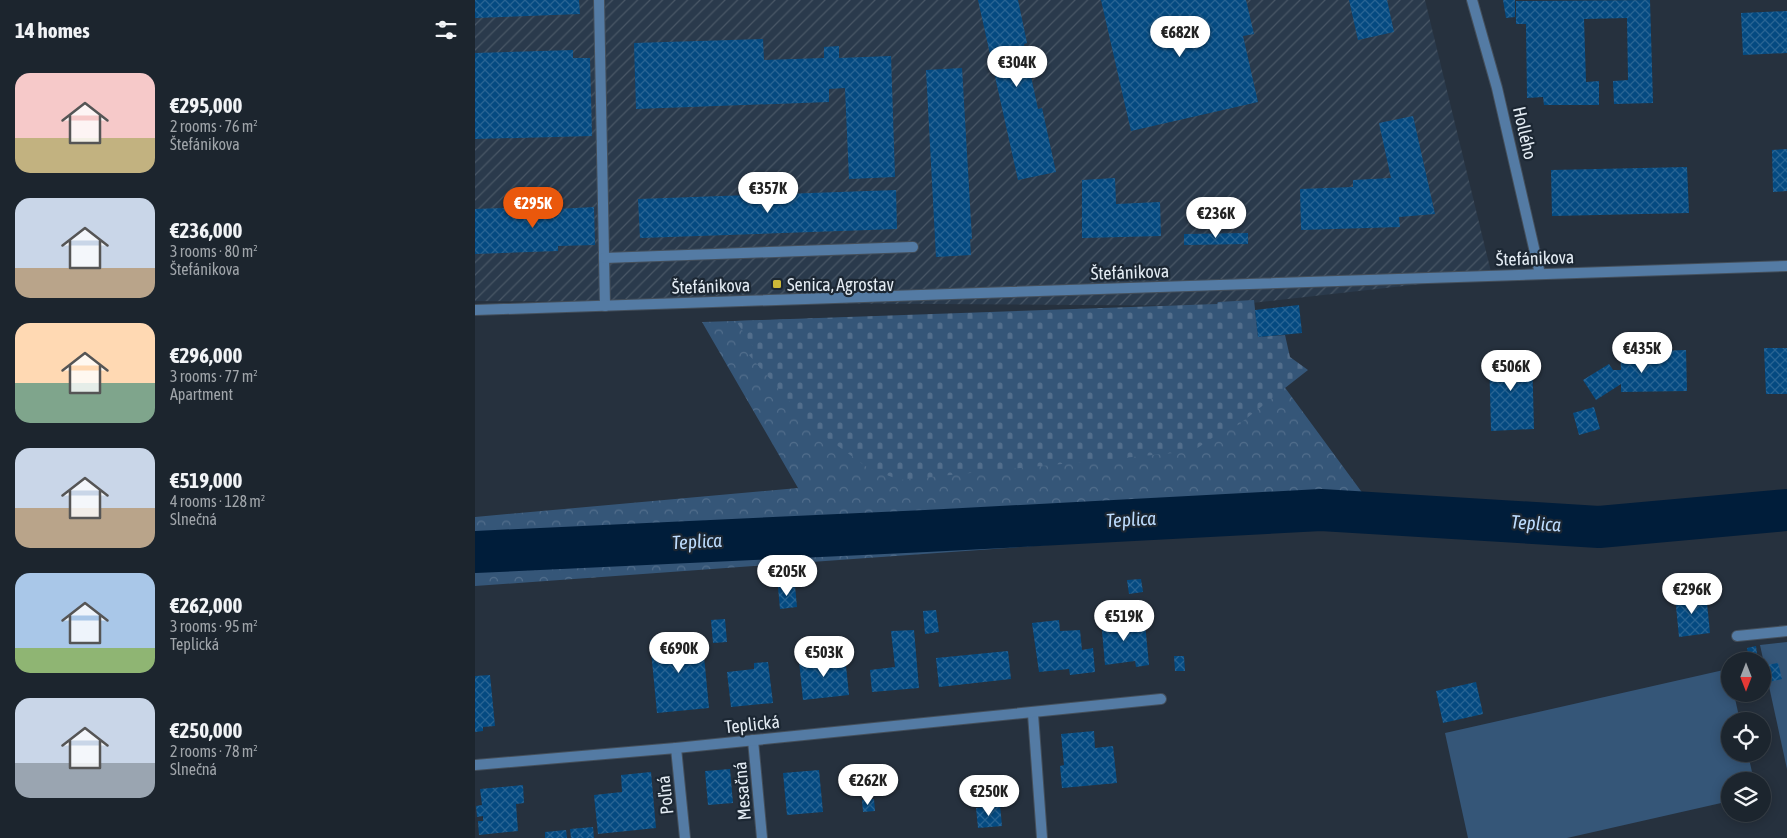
<!DOCTYPE html>
<html lang="en">
<head>
<meta charset="utf-8">
<style>
	body { margin:0; font-family:"Asap Condensed",sans-serif; background:#252d36; color:#f1f3f6; height:100vh; display:flex; flex-direction:column; font-size:19px; white-space:nowrap }
	* { box-sizing:border-box; margin:0 }
	p { font-size:16px; color:#a0a5aa }
	.icon { flex:none; width:28px; height:28px; fill:none; stroke:currentColor; stroke-width:2; stroke-linecap:round; stroke-linejoin:round }
	.map { position:relative; flex:1; overflow:hidden }
	.panel { display:flex; flex-direction:column; background:#1c252e; width:475px }
	.panel>* { flex:none }
	.needle { width:32px; rotate:180deg }
	.fabs { position:absolute; left:1246px; top:652px; display:grid; gap:10px }
	.fabs a { display:grid; place-items:center; width:50px; height:50px; border-radius:50%; background:#1c252e; box-shadow:0 2px 12px #0003,0 0 0 1px #3a424a; font-size:25px }
	.price { position:absolute; translate:-50% -42px; padding:0 11px; border-radius:18px; background:#fff; color:#222; font-size:16px; line-height:32px; filter:drop-shadow(0 1px 2px #0008) }
	.price::after { content:''; position:absolute; left:50%; top:30px; width:15px; height:11px; margin-left:-8px; background:inherit; clip-path:polygon(0 0,100% 0,50% 100%) }
	.price.current { background:#ea580c; color:#fff }
	ul { padding:0; list-style:none }
	li { display:flex; align-items:center; gap:15px; height:125px; padding:0 15px }
	li span { display:grid; place-items:center; flex:none; width:140px; height:100px; border-radius:15px; color:#555 }
	li>.icon { margin-inline-start:auto }
	span .icon { width:60px; height:60px; fill:#fffc; stroke-width:1 }
	li b { font-size:21px }
	h2 { display:flex; justify-content:space-between; align-items:center; height:60px; padding:0 15px; font-size:21px }
	main { display:flex; flex:1; min-height:0 }
	.map>svg:first-child { display:block }
	.industrial { fill:url(#industrial-furrows) }
	.grass { fill:#355678 }
	.forest { fill:url(#forest-crowns) }
	.cemetery { fill:url(#cemetery-stones) }
	.lines { fill:none; stroke-linecap:round; stroke-linejoin:round }
	.river { stroke:#001d3a; stroke-width:42 }
	.building { fill:url(#building-cross-hatch) }
	.service-casing { stroke:#444f5b; stroke-width:12 }
	.minor-casing { stroke:#444f5b; stroke-width:12 }
	.tertiary-casing { stroke:#444f5b; stroke-width:12 }
	.service { stroke:#547ba4; stroke-width:10 }
	.minor { stroke:#547ba4; stroke-width:10 }
	.tertiary { stroke:#547ba4; stroke-width:10 }
	.poi-dot { fill:#cdb938; stroke:#1c2733; stroke-width:2 }
	.labels { text-anchor:middle; dominant-baseline:central; stroke-width:4.5; stroke-linejoin:round; paint-order:stroke }
	.street-label { font-size:18px; fill:#e3ebf3; stroke:#1c2733 }
	.poi-label { font-size:18px; fill:#e3ebf3; stroke:#1c2733; text-anchor:start }
	.water-label { font-size:19px; font-style:italic; fill:#beddff; stroke:#1c2733 }
</style>
</head>
<body>
<main>
<section class="panel">
<h2>14 homes<svg class="icon" aria-label="filters" viewBox="0 0 24 24"><path d="M4 7h16M4 17h16"/><circle cx="9" cy="7" r="2"/><circle cx="15" cy="17" r="2"/></svg></h2>
<ul>
<li><span style="background:linear-gradient(#f6c9c9 65%,#c2b280 0)"><svg class="icon" aria-label="home" viewBox="0 0 24 24"><path d="M3 11l9-7 9 7M6 9v11h12V9"/></svg></span><div><b>€295,000</b><p>2 rooms · 76 m²</p><p>Štefánikova</p></div></li>
<li><span style="background:linear-gradient(#c9d6e8 70%,#b9a48a 0)"><svg class="icon" aria-label="home" viewBox="0 0 24 24"><path d="M3 11l9-7 9 7M6 9v11h12V9"/></svg></span><div><b>€236,000</b><p>3 rooms · 80 m²</p><p>Štefánikova</p></div></li>
<li><span style="background:linear-gradient(#ffd9b3 60%,#7fa58c 0)"><svg class="icon" aria-label="home" viewBox="0 0 24 24"><path d="M3 11l9-7 9 7M6 9v11h12V9"/></svg></span><div><b>€296,000</b><p>3 rooms · 77 m²</p><p>Apartment</p></div></li>
<li><span style="background:linear-gradient(#c9d6e8 60%,#b9a48a 0)"><svg class="icon" aria-label="home" viewBox="0 0 24 24"><path d="M3 11l9-7 9 7M6 9v11h12V9"/></svg></span><div><b>€519,000</b><p>4 rooms · 128 m²</p><p>Slnečná</p></div></li>
<li><span style="background:linear-gradient(#a9c7e8 75%,#8fb573 0)"><svg class="icon" aria-label="home" viewBox="0 0 24 24"><path d="M3 11l9-7 9 7M6 9v11h12V9"/></svg></span><div><b>€262,000</b><p>3 rooms · 95 m²</p><p>Teplická</p></div></li>
<li><span style="background:linear-gradient(#c9d6e8 65%,#9aa5b1 0)"><svg class="icon" aria-label="home" viewBox="0 0 24 24"><path d="M3 11l9-7 9 7M6 9v11h12V9"/></svg></span><div><b>€250,000</b><p>2 rooms · 78 m²</p><p>Slnečná</p></div></li>
</ul>
</section>
<div class="map">
<svg width="1312" height="838" viewBox="0 0 1312 838">
	<defs>
		<pattern id="industrial-furrows" width="10" height="10" patternUnits="userSpaceOnUse" patternTransform="scale(1.25)"><rect width="10" height="10" fill="#2a3a4c"/><path d="M-1 1l2-2M0 10L10 0M9 11l2-2" fill="none" stroke="#495766"/></pattern>
		<pattern id="forest-crowns" width="20" height="18" patternUnits="userSpaceOnUse" patternTransform="scale(1.25)"><rect width="20" height="18" fill="#355678"/><path d="M2 6a3 3 0 1 1 6 0M12 15a3 3 0 1 1 6 0" fill="none" stroke="#526e8c"/></pattern>
		<pattern id="cemetery-stones" width="16" height="16" patternUnits="userSpaceOnUse" patternTransform="scale(1.25)"><rect width="16" height="16" fill="#355678"/><path d="M2 7V4a2 2 0 0 1 4 0v3zM10 15v-3a2 2 0 0 1 4 0v3z" fill="#526e8c"/></pattern>
		<pattern id="building-cross-hatch" width="8" height="8" patternUnits="userSpaceOnUse" patternTransform="scale(1.25)"><rect width="8" height="8" fill="#044a81"/><path d="M0 0l8 8M0 8l8-8" fill="none" stroke="#286493"/></pattern>
	</defs>
	<rect width="100%" height="100%" fill="#26313e"/>
	<polygon class="industrial" points="0,0 950,0 1017,276 750,306 0,301"/>
	<g class="grass">
		<polygon points="1312,642 1312,769 1285,645"/>
		<polygon points="1253,669 1255,694 1259,694 1265,721 1255,721 1255,754 1273,754 1279,781 1255,781 1255,801 1092,838 993,838 970,733"/>
	</g>
	<polygon class="forest" points="750,306 908,521 0,586 0,517 323,488 227,322"/>
	<polygon class="cemetery" points="779,300 783,337 810,335 815,357 833,370 763,425 740,436 718,451 425,480 393,468 337,427 274,355 281,351 261,321 742,304 743,302"/>
	<g class="lines">
		<polyline class="river" points="0,552 451,531 846,510 1124,527 1312,510"/>
	</g>
	<g class="building">
		<polygon points="0,0 104,0 105,14 0,18"/>
		<polygon points="503,0 543,0 552,43 549,44 563,109 567,108 581,172 543,180"/>
		<polygon points="626,0 771,0 779,34 768,36 783,102 656,131"/>
		<polygon points="874,0 912,0 919,32 883,40"/>
		<polygon points="1028,0 1040,0 1040,17 1031,18"/>
		<polygon points="1175,0 1178,103 1139,104 1138,81 1153,80 1152,18 1109,19 1111,82 1124,81 1124,105 1069,105 1068,97 1052,98 1051,24 1041,24 1041,1"/>
		<polygon points="1312,11 1312,53 1268,55 1266,13"/>
		<polygon points="288,39 289,60 349,58 349,47 364,46 364,58 416,56 420,177 374,179 370,88 354,89 354,102 161,109 159,43"/>
		<polygon points="98,50 98,58 115,58 117,136 0,139 0,53"/>
		<polygon points="487,68 497,239 495,239 496,255 461,257 451,70"/>
		<polygon points="938,116 960,214 924,217 925,227 826,230 825,189 878,187 878,180 916,178 904,123"/>
		<polygon points="1312,149 1312,191 1298,192 1297,150"/>
		<polygon points="1212,167 1214,213 1077,216 1076,170"/>
		<polygon points="640,178 641,204 685,202 686,236 607,238 607,180"/>
		<polygon points="421,190 422,229 165,238 163,199"/>
		<polygon points="82,206 82,209 119,207 120,245 83,246 83,251 0,254 0,209"/>
		<polygon points="773,233 773,244 709,245 709,234"/>
		<polygon points="824,305 827,333 783,337 780,310"/>
		<polygon points="1289,348 1312,348 1312,394 1291,394"/>
		<polygon points="1211,350 1212,391 1146,392 1146,384 1121,400 1108,380 1134,364 1138,370 1146,370 1145,352"/>
		<polygon points="1014,354 1057,354 1059,429 1016,431"/>
		<polygon points="1119,407 1125,429 1104,435 1098,413"/>
		<polygon points="666,579 668,592 654,594 652,580"/>
		<polygon points="320,586 322,607 305,609 303,587"/>
		<polygon points="1231,593 1235,633 1204,637 1200,596"/>
		<polygon points="461,610 464,632 450,634 448,611"/>
		<polygon points="648,617 648,625 670,623 674,665 661,667 660,661 630,665 626,619"/>
		<polygon points="250,619 252,642 238,643 236,620"/>
		<polygon points="584,620 585,631 605,630 607,650 618,648 620,672 595,675 594,669 564,672 557,623"/>
		<polygon points="439,630 444,688 397,692 395,670 420,667 416,631"/>
		<polygon points="227,635 234,708 182,713 175,640"/>
		<polygon points="1281,646 1283,661 1274,661 1272,648"/>
		<polygon points="533,651 536,679 464,687 461,658"/>
		<polygon points="370,656 374,695 328,700 324,661"/>
		<polygon points="699,656 709,656 710,671 700,671"/>
		<polygon points="293,662 298,703 256,707 252,672 279,669 279,663"/>
		<polygon points="1303,663 1307,679 1294,682 1291,665"/>
		<polygon points="15,675 20,726 8,727 8,731 0,732 0,676"/>
		<polygon points="1001,682 1008,714 968,723 961,691"/>
		<polygon points="619,731 620,748 638,746 642,783 587,788 585,766 589,765 586,734"/>
		<polygon points="255,769 258,803 233,805 230,771"/>
		<polygon points="344,770 348,812 312,815 308,773"/>
		<polygon points="176,772 181,828 123,834 119,795 147,792 146,775"/>
		<polygon points="48,785 49,803 41,804 43,831 4,835 3,821 8,821 8,816 2,817 1,806 7,805 5,789"/>
		<polygon points="399,799 400,811 388,812 387,800"/>
		<polygon points="525,805 527,826 503,828 501,808"/>
		<polygon points="118,827 119,838 96,838 95,829"/>
		<polygon points="91,830 92,838 70,838 70,832"/>
	</g>
	<g class="lines">
		<defs>
			<g id="service">
				<polyline points="124,0 130,306"/>
				<polyline points="129,258 438,247"/>
			</g>
			<g id="minor">
				<polyline points="997,0 1022,88 1065,274"/>
				<polyline points="1262,636 1312,631"/>
				<polyline points="558,714 567,838"/>
				<polyline points="278,740 287,838"/>
				<polyline points="201,748 210,838"/>
				<polyline points="0,765 201,748 686,699"/>
			</g>
			<polyline id="tertiary" points="0,310 1312,266"/>
		</defs>
		<use href="#service" class="service-casing"/>
		<use href="#minor" class="minor-casing"/>
		<use href="#tertiary" class="tertiary-casing"/>
		<use href="#service" class="service"/>
		<use href="#minor" class="minor"/>
		<use href="#tertiary" class="tertiary"/>
	</g>
	<rect class="poi-dot" x="297" y="279" width="10" height="10" rx="2.5"/>
	<g class="labels">
		<g class="street-label">
			<text transform="translate(1050 133) rotate(77)">Hollého</text>
			<text transform="translate(1060 258) rotate(-2)">Štefánikova</text>
			<text transform="translate(655 272) rotate(-2)">Štefánikova</text>
			<text transform="translate(236 286) rotate(-2)">Štefánikova</text>
			<text transform="translate(277 724) rotate(-6)">Teplická</text>
			<text transform="translate(267 791) rotate(-95)">Mesačná</text>
			<text transform="translate(190 795) rotate(-96)">Poľná</text>
		</g>
		<g class="poi-label">
			<text x="312" y="284">Senica, Agrostav</text>
		</g>
		<g class="water-label">
			<text transform="translate(656 519) rotate(-3)">Teplica</text>
			<text transform="translate(1061 523) rotate(4)">Teplica</text>
			<text transform="translate(222 541) rotate(-3)">Teplica</text>
		</g>
	</g>
</svg>
<div class="fabs">
<a><svg class="needle" viewBox="-14 -14 28 28"><path d="M0-13l5 13h-10z" fill="#e53935"/><path d="M0 13l5-13h-10z" fill="#a0a5aa"/></svg></a>
<a><svg class="icon" aria-label="locate" viewBox="0 0 24 24"><circle cx="12" cy="12" r="6"/><path d="M12 2v4M12 18v4M2 12h4M18 12h4"/></svg></a>
<a><svg class="icon" aria-label="layers" viewBox="0 0 24 24"><path d="M12 4l9 5-9 5-9-5zM3 14l9 5 9-5"/></svg></a>
</div>
<b class="price" style="left:705px;top:58px">€682K</b>
<b class="price" style="left:542px;top:88px">€304K</b>
<b class="price" style="left:293px;top:214px">€357K</b>
<b class="price current" style="left:58px;top:229px">€295K</b>
<b class="price" style="left:741px;top:239px">€236K</b>
<b class="price" style="left:1167px;top:374px">€435K</b>
<b class="price" style="left:1036px;top:392px">€506K</b>
<b class="price" style="left:312px;top:597px">€205K</b>
<b class="price" style="left:1217px;top:615px">€296K</b>
<b class="price" style="left:649px;top:642px">€519K</b>
<b class="price" style="left:204px;top:674px">€690K</b>
<b class="price" style="left:349px;top:678px">€503K</b>
<b class="price" style="left:393px;top:806px">€262K</b>
<b class="price" style="left:514px;top:817px">€250K</b>
</div>
</main>
</body>
</html>
